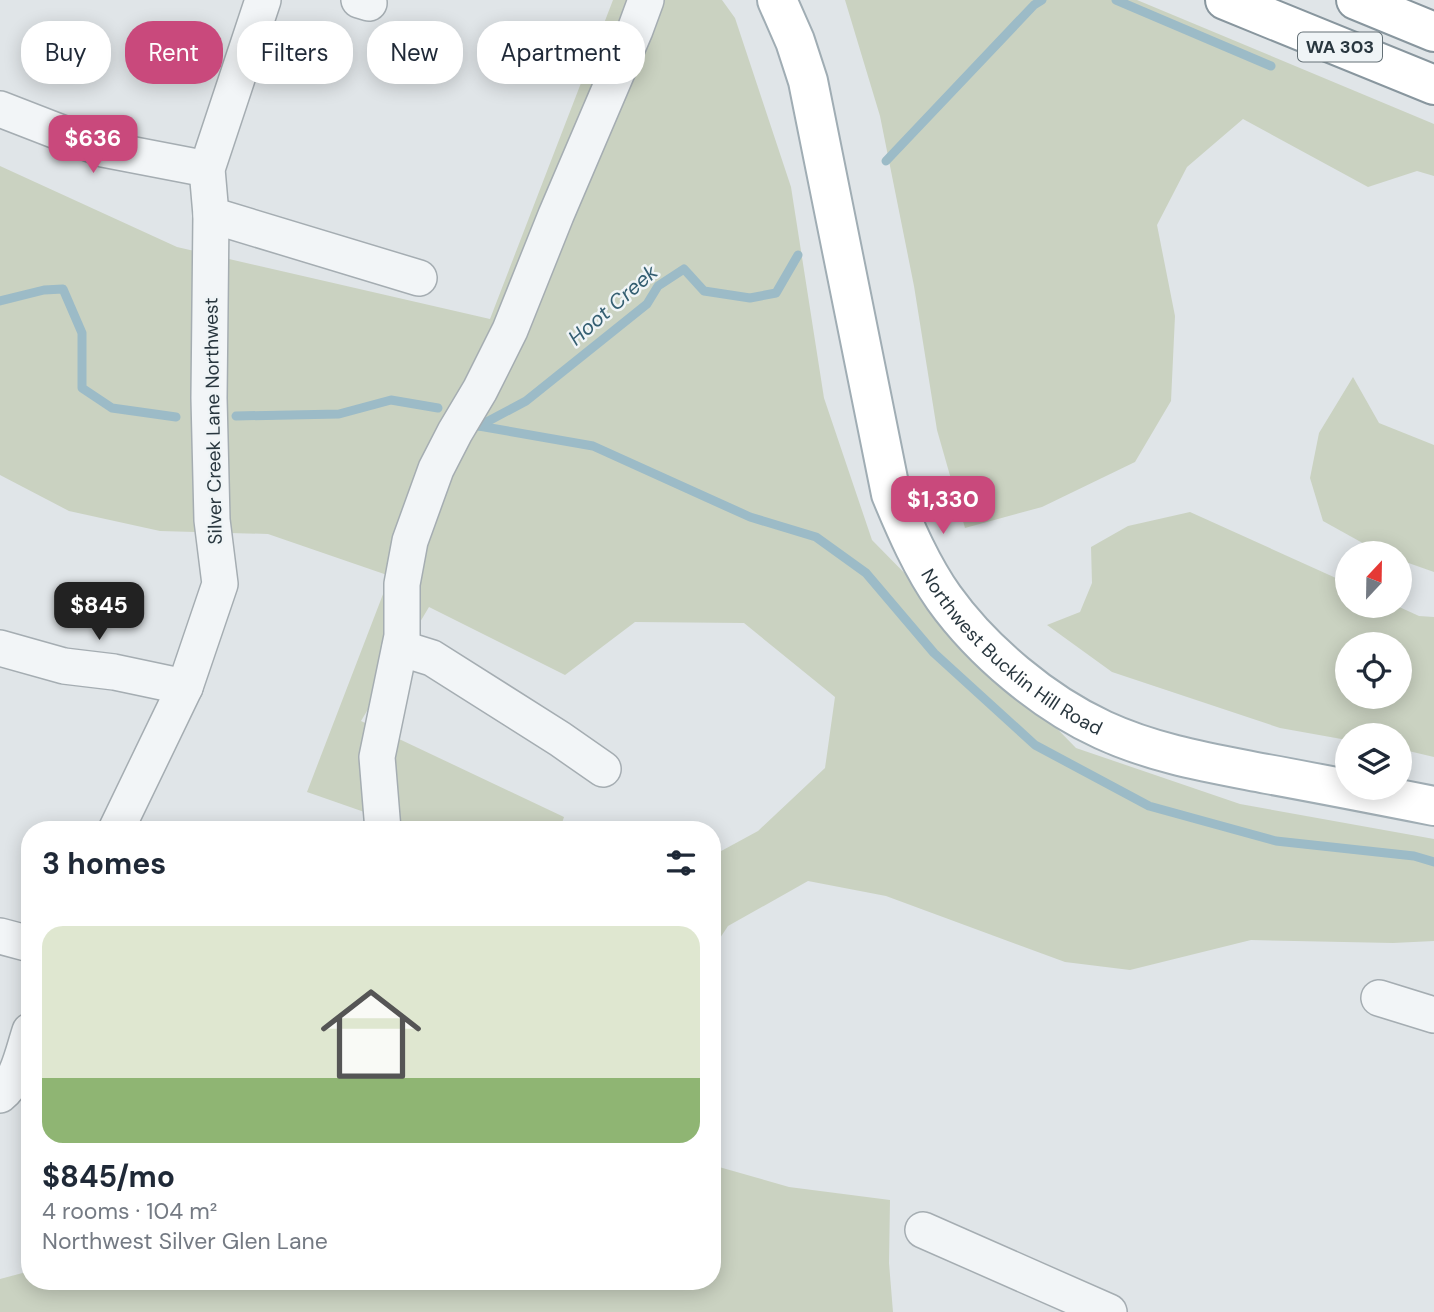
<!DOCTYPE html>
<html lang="en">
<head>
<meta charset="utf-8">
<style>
	body { margin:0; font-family:"DM Sans",sans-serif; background:#f2f2f3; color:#1f2937; height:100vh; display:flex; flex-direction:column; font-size:26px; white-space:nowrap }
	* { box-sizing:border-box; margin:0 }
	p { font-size:23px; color:#747a83 }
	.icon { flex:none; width:38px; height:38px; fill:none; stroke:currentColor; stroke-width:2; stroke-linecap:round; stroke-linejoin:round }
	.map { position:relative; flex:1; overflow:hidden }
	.side { position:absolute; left:21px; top:821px; width:700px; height:469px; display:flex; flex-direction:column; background:#fff; border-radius:28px; box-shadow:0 4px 18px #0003 }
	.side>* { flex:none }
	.banner { position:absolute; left:21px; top:21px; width:700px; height:63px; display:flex; gap:14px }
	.needle { width:46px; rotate:22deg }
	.fabs { position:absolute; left:1335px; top:541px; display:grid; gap:14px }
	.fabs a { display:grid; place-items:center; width:77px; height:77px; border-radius:50%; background:#fff; box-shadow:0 4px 18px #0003; font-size:35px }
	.price { position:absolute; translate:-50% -60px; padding:0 16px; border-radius:14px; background:#c9497c; color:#fff; font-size:23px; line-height:46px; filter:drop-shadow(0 2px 4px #0008) }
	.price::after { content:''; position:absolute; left:50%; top:42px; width:21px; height:16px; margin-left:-10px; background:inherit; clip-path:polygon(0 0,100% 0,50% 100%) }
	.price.active { background:#222; color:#fff }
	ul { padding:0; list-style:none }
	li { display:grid; align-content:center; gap:14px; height:371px; padding:0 21px }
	li span { display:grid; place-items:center; height:217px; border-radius:21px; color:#555 }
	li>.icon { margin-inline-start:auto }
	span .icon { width:126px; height:126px; fill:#fffc; stroke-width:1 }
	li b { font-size:30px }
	h2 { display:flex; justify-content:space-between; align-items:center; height:84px; padding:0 21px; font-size:30px }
	.pill { padding:0 24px; border-radius:28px; background:#fff; box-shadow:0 4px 18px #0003; font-size:24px; line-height:63px }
	.pill.active { background:#c9497c; color:#fff }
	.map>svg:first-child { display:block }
	.green { fill:#cad2c1; fill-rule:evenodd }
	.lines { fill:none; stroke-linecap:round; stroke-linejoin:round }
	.stream { stroke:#9cbbc7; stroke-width:9 }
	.minor-casing { stroke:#a5adb2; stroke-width:38 }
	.major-casing { stroke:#a0adb4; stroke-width:42 }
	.highway-casing { stroke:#88969e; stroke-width:42 }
	.minor { stroke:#f2f5f7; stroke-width:35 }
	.major { stroke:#fff; stroke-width:38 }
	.highway { stroke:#fff; stroke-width:38 }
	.labels { text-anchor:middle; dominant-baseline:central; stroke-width:5; stroke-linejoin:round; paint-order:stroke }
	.shield { fill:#eff4f6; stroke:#647076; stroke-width:2 }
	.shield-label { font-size:18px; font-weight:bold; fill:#29373f }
	.street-label { font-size:19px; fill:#29373f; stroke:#eff4f6 }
	.water-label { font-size:21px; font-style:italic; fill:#355f72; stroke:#eff4f6 }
</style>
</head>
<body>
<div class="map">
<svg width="1434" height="1312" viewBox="0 0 1434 1312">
	<rect width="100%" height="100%" fill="#e0e5e8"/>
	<g class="green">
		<polygon points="613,0 722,0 735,18 791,187 824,398 872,540 1076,748 1240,804 1434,839 1434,941 1393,943 1251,940 1130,970 1065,962 886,896 808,881 728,926 712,950 712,856 758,831 825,768 835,697 744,623 635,622 565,675 429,607 361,721 564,817 560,829 413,829 307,792 390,576 268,534 160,531 69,511 0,475 0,166 177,247 490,319"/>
		<polygon points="845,0 1137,0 1434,124 1434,176 1417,171 1368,187 1243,119 1187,167 1157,225 1175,316 1171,401 1135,462 1042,507 965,528 937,430 914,286 880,116"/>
		<polygon points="1353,377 1379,423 1434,445 1434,572 1400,560 1400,553 1382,553 1377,551 1323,521 1310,478 1319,433"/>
		<path d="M 1190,512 L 1347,583 L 1348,606 L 1397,606 L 1419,616 L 1434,617 L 1434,757 L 1400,749 L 1400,735 L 1348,735 L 1347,740 L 1280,728 L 1112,672 L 1047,625 L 1080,612 L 1092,583 L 1091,547 L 1128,526 ZM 1348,644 L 1400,644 L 1400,696 L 1348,696 Z"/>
		<polygon points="712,1165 789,1187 890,1200 889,1263 893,1312 0,1312 0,1279 30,1271 30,1281 234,1281 275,1287 333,1281 712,1281"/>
	</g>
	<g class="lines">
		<g class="stream">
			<polyline points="1116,0 1271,66"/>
			<polyline points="886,161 1034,5 1042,0"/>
			<polyline points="0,301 44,290 63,289 82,333 82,388 112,408 176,417"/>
			<polyline points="236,416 339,414 391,400 438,408"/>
			<polyline points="479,426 593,446 750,517 816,537 866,573 934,653 1035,745 1149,806 1276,841 1414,856 1434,862"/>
			<polyline points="479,426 526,401 647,304 658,286 684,269 704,291 750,298 776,293 798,255"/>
		</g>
		<defs>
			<g id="minor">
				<polyline points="359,0 369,3"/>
				<polyline points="0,109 103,149 207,169"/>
				<polyline points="211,215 419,278"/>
				<polyline points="0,648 64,666 114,672 185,687"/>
				<polyline points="400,648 432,658 560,739 603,769"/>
				<polyline points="116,830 185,687 220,584 212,520 209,398 211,215 207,169 263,0"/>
				<polyline points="383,830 377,757 402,636 402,584 410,541 436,469 455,432 480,390 510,330 556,215 635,30 646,0"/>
				<polyline points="0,936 30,944"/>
				<polyline points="1379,998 1434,1015"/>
				<path d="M 0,1095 C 18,1081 23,1052 30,1031"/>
				<polyline points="923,1230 1109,1312"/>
			</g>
			<g id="major">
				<path id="s1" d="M 777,0 L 795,41 L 808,81 L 891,494 C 906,530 922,567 944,598 C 982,651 1044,703 1103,730 C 1155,754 1211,763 1267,774 C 1322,784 1378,795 1434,806"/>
			</g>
			<g id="highway">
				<polyline points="1225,0 1434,85"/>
				<polyline points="1356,0 1434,32"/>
			</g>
		</defs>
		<use href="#minor" class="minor-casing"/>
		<use href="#major" class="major-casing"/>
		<use href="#highway" class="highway-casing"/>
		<use href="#minor" class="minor"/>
		<use href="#major" class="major"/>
		<use href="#highway" class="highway"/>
	</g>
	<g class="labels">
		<rect class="shield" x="1298" y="32.5" width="84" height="29" rx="5"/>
		<g class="shield-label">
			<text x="1340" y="47">WA 303</text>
		</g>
		<g class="street-label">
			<text transform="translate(213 421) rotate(-91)">Silver Creek Lane Northwest</text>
			<text stroke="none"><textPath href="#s1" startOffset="712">Northwest Bucklin Hill Road</textPath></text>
		</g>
		<g class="water-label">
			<text transform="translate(613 305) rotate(-41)">Hoot Creek</text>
		</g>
	</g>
</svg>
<div class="fabs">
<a><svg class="needle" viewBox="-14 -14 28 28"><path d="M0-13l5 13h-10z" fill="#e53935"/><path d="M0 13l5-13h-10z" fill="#747a83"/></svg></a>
<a><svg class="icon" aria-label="locate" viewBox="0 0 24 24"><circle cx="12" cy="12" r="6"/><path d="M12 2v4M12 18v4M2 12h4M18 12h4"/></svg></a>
<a><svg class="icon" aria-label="layers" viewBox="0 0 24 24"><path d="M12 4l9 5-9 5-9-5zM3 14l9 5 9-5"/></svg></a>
</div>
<b class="price" style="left:93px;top:175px">$636</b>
<b class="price" style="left:943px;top:536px">$1,330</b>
<b class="price active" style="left:99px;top:642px">$845</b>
<div class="banner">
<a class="pill">Buy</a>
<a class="pill active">Rent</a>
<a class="pill">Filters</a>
<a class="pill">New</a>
<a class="pill">Apartment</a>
</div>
<section class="side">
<h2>3 homes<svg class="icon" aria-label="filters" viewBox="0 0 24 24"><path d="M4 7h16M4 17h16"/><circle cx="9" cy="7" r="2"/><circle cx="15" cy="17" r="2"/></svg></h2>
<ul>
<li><span style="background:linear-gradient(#dfe7d0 70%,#8fb573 0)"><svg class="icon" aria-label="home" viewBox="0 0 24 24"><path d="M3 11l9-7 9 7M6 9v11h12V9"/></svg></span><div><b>$845/mo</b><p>4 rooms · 104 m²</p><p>Northwest Silver Glen Lane</p></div></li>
</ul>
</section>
</div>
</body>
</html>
